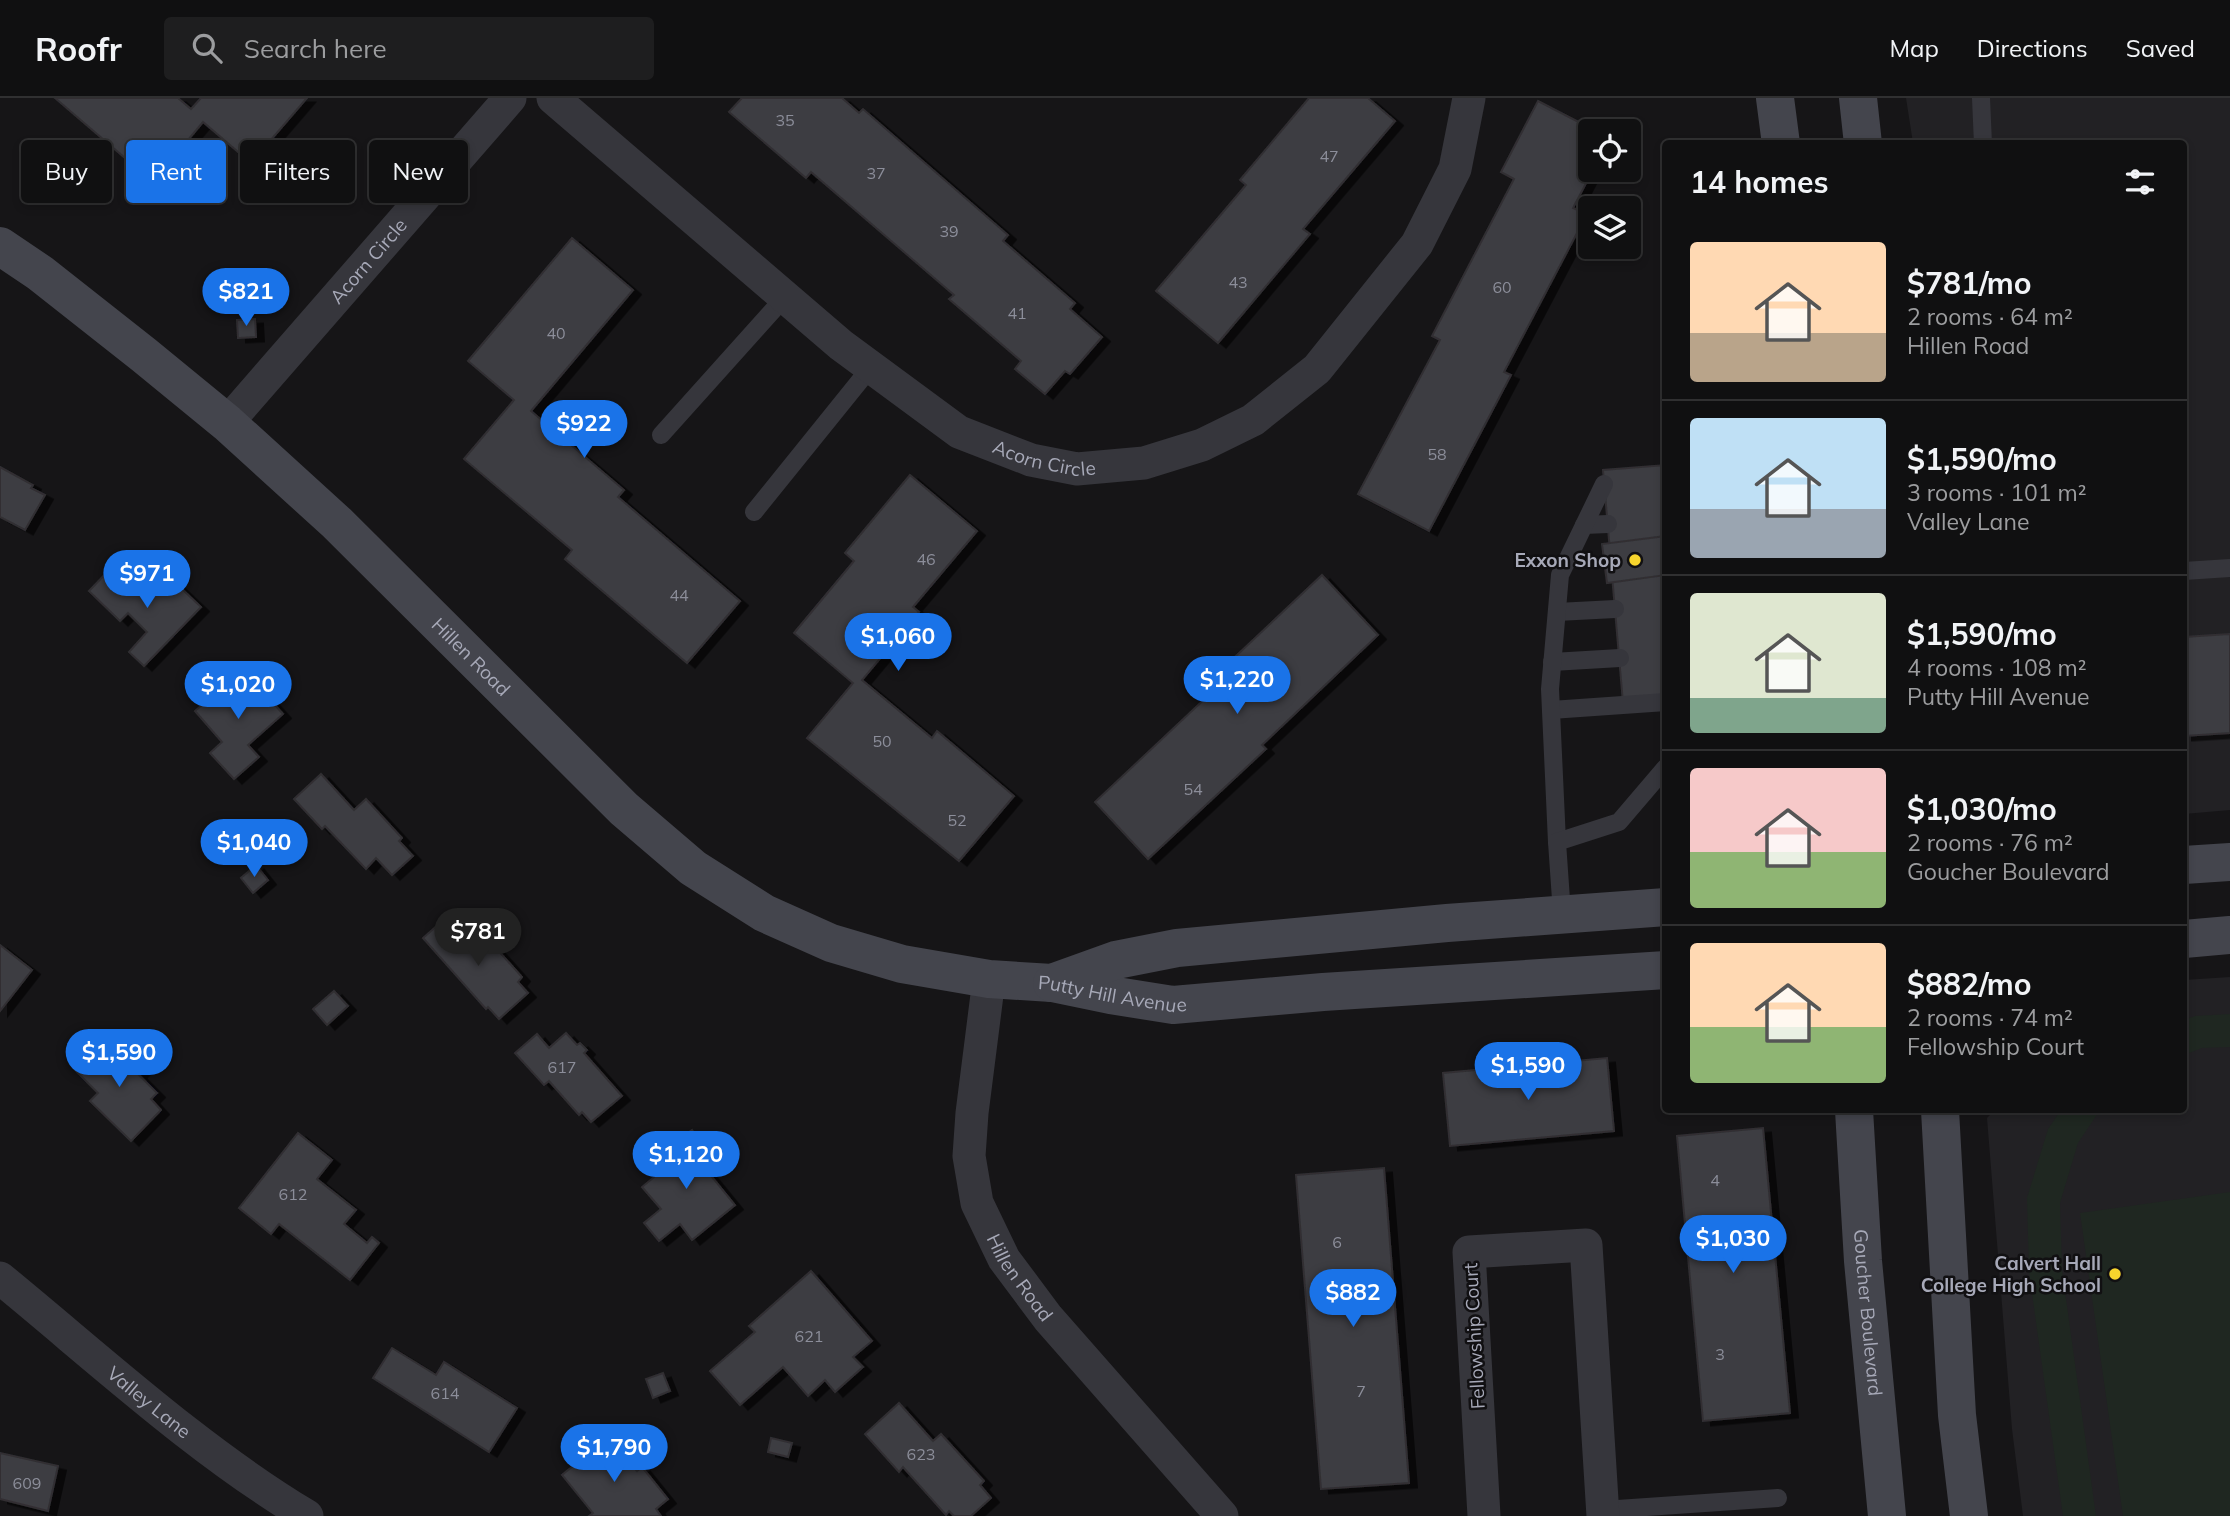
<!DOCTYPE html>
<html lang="en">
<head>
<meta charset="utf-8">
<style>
	body { margin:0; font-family:Mulish,sans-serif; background:#1e1e1f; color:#f1f3f6; height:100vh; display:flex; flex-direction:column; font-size:26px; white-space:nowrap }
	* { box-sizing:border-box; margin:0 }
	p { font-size:23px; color:#9c9d9f }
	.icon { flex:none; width:38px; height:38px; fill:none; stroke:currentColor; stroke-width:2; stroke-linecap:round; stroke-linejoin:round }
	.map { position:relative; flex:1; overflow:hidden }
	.panel { position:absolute; left:1662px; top:42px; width:525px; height:973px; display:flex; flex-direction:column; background:#101011; border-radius:7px; box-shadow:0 4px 10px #0003,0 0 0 2px #303031 }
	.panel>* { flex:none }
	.top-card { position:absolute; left:21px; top:42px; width:665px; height:63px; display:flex; gap:14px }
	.fabs { position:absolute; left:1578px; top:21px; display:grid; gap:14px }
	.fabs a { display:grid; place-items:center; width:63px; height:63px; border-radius:7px; background:#101011; box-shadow:0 4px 10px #0003,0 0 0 2px #303031; font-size:35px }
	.price { position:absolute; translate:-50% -60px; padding:0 16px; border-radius:24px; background:#1a73e8; color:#fff; font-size:23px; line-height:46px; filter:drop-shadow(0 2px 4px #0008) }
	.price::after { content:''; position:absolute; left:50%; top:42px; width:21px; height:16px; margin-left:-10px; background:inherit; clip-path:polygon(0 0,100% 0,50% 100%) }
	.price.current { background:#222; color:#fff }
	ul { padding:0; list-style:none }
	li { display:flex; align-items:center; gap:21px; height:175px; padding:0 28px }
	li+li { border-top:2px solid #303031 }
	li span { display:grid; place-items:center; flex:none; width:196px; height:140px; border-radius:7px; color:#555 }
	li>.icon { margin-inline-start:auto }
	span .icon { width:84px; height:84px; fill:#fffc; stroke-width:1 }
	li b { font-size:30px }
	h2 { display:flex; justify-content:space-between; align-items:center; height:84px; padding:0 28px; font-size:30px }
	.chip { padding:0 24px; border-radius:7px; background:#101011; box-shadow:0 4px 10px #0003,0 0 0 2px #303031; font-size:24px; line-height:63px }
	.chip.current { background:#1a73e8; color:#fff }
	header { display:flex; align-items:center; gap:42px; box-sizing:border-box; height:98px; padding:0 35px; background:#101011; border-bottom:2px solid #303031 }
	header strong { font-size:33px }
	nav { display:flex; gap:38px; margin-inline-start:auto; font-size:24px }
	.search { width:490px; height:63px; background:#1e1e1f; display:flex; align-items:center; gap:18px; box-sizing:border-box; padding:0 24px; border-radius:7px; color:#9c9d9f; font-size:26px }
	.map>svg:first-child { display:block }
	.built { fill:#222124 }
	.green { fill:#1f2721 }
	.building { fill:#3d3d42; stroke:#302f33; stroke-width:2; filter:url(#shadow) }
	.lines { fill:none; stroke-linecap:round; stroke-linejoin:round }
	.lane { stroke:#36363c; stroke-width:18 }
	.street { stroke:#36363c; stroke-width:33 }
	.secondary { stroke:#44454d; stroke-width:38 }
	.poi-dot { fill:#f7d52d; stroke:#111012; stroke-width:2.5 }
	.labels { text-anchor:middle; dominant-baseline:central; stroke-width:5; stroke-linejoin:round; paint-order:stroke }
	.number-label { font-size:16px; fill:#8c8e9a }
	.street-label { font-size:19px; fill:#a7a9b8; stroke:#111012 }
	.poi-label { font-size:19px; font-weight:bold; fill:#a7a9b8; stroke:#111012; text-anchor:end }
</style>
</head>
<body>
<header>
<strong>Roofr</strong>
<div class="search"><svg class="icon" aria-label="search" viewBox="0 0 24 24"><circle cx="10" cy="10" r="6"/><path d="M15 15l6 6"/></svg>Search here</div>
<nav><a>Map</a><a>Directions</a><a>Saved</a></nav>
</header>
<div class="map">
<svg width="2230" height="1418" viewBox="0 0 2230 1418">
	<defs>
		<filter id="shadow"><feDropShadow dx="8" dy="4.5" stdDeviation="0" flood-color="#0009"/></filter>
	</defs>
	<rect width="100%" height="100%" fill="#161517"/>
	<g class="built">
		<polygon points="1906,0 2230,0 2230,712 2184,716 2184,46 1913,45"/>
		<polygon points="2230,879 2230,1418 2023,1418 2012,1331 1987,1020 1995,1012 2184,1012 2184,882"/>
	</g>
	<g class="green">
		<polygon points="2230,916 2230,949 2202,950 2184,957 2184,922 2195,918"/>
		<polygon points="2061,1012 2100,1012 2078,1045 2060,1105 2062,1172 2096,1418 2063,1418 2029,1174 2027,1100 2048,1031"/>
		<polygon points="2230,1094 2230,1418 2123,1418 2080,1115"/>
	</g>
	<g class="building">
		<polygon points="55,0 178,0 191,11 201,0 307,0 251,65 203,24 153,84"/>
		<polygon points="742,0 842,0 859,15 863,11 1008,137 1003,143 1075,205 1070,211 1102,239 1070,276 1065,273 1045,296 1015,271 1021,263 949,201 954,197 811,74 806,80 729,14"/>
		<polygon points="1309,0 1368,0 1395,23 1303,131 1310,136 1218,245 1156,193 1246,87 1240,82"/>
		<polygon points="1538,3 1596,33 1591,33 1591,72 1593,72 1573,110 1587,116 1504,274 1511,277 1429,433 1358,396 1440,242 1432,238 1514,81 1501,74"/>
		<polygon points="572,140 633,192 531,313 624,392 618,399 740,503 687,565 565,461 572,452 464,361 514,302 468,263"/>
		<polygon points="255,221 256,239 238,240 237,222"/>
		<polygon points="1666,367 1666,601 1623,605 1603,372"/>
		<polygon points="0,369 33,387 31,390 45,397 25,432 0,419"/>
		<polygon points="910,377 977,433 913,509 919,514 862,582 932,640 937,633 1014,698 959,763 807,640 853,585 794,535 854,463 845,455"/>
		<polygon points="1666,438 1666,477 1607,485 1602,446"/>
		<polygon points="112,469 143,498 165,475 201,509 144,568 129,554 147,534 128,515 120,523 89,493"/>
		<polygon points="1322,477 1378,537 1262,647 1266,651 1148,761 1095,704 1211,595 1204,588"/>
		<polygon points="2230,536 2230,635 2184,638 2184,539"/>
		<polygon points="243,571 283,616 248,647 259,659 234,681 210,655 222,644 195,613"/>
		<polygon points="321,676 354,712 366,701 402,740 399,743 413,758 392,777 376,760 366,771 325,728 322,731 294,701"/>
		<polygon points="256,767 268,782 253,795 241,780"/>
		<polygon points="447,819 475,850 487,840 522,879 518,884 528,895 499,921 488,909 486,911 423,840"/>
		<polygon points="0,847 32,872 0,913"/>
		<polygon points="334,893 348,908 327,927 313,911"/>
		<polygon points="566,935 577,947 580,945 587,952 584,955 622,998 591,1024 582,1014 579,1017 549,983 544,987 515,955 537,936 549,950"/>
		<polygon points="103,940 120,957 123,955 142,972 138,976 157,995 151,1001 161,1012 131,1043 90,1003 98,995 74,971"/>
		<polygon points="1607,960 1614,1033 1450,1048 1443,975"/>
		<polygon points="1763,1030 1790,1315 1703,1323 1677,1038"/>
		<polygon points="692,1032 714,1060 703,1068 735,1107 692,1142 680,1126 659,1143 644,1125 661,1111 642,1089 671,1065 663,1055"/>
		<polygon points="298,1035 332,1062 317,1081 356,1112 344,1126 367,1145 372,1139 379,1145 350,1182 279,1126 271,1136 239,1110"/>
		<polygon points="1384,1070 1409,1385 1321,1391 1296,1077"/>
		<polygon points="811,1173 872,1243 853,1259 863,1269 835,1294 825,1282 808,1298 783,1269 740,1307 710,1273 755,1234 749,1228"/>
		<polygon points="392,1250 436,1277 444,1264 517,1310 489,1354 373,1280"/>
		<polygon points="663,1275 670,1293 653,1300 646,1281"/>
		<polygon points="899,1305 933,1343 941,1336 984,1383 980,1387 991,1400 971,1418 954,1418 949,1413 946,1417 903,1369 899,1374 865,1336"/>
		<polygon points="609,1339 637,1373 642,1369 668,1401 656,1411 661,1418 589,1418 593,1415 562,1377"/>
		<polygon points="771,1340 792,1345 788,1359 768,1354"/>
		<polygon points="0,1355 58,1368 48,1413 0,1401"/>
	</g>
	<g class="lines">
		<g class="lane">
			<polyline points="1981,0 1983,46"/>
			<polyline points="661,337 784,200"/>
			<polyline points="754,414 871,269"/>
			<polyline points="1584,427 1608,426"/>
			<polyline points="2184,473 2230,470"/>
			<polyline points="1557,514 1615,511"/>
			<polyline points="1552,564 1620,560"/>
			<polyline points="1551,612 1666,604"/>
			<polyline points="1557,744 1550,591 1560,477 1604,386"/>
			<polyline points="1562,816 1557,744 1619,724 1666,669"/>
			<polyline points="1603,1412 1778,1400"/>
		</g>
		<g class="street">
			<path id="s1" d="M 553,0 L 841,247 L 959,334 L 1031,362 L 1077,371 L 1144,365 L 1202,347 L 1253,322 L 1317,271 L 1417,146 L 1455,71 L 1469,0"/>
			<path id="s2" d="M 227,325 L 510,0"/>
			<path id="s3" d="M 989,881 L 972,1015 L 969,1058 L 977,1105 L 1004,1161 L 1048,1220 L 1222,1418"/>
			<path id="s4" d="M 0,1180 C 99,1261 197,1352 307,1418"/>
			<polyline points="1484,1418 1469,1154 1586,1147 1603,1418"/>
		</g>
		<g class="secondary">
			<polyline points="1775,0 1781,46"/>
			<polyline points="1858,0 1863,46"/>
			<path id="s5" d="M 0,148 L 40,175 L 144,257 L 227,325 L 337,425 L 624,711 L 693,770 L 764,815 L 831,845 L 902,866 L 989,881 L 1052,885 L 1110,897 L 1173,907 L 1323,894 L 1666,872"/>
			<polyline points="2184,767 2230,764"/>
			<polyline points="2184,841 2230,837"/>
			<polyline points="1052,885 1116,862 1177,850 1447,825 1666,809"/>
			<path id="s6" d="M 1854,1012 L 1863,1163 L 1887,1418"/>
			<polyline points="1940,1012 1957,1317 1969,1418"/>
		</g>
	</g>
	<g class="poi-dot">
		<circle cx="1635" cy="462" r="7"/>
		<circle cx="2115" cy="1176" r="7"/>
	</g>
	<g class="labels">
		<g class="number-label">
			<text x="785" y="22">35</text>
			<text x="1329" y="58">47</text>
			<text x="876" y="75">37</text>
			<text x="949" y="133">39</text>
			<text x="1238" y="184">43</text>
			<text x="1502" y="189">60</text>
			<text x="1017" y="215">41</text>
			<text x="556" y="235">40</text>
			<text x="1437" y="356">58</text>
			<text x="926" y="461">46</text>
			<text x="679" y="497">44</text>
			<text x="882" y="643">50</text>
			<text x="1193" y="691">54</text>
			<text x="957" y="722">52</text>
			<text x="562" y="969">617</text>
			<text x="1715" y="1082">4</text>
			<text x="293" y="1096">612</text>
			<text x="1337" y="1144">6</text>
			<text x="809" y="1238">621</text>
			<text x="1720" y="1256">3</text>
			<text x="1361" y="1293">7</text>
			<text x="445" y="1295">614</text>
			<text x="921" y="1356">623</text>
			<text x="27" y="1385">609</text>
		</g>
		<g class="street-label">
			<text stroke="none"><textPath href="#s2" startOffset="215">Acorn Circle</textPath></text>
			<text stroke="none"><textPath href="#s1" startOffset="616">Acorn Circle</textPath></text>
			<text stroke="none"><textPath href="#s5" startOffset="626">Hillen Road</textPath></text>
			<text stroke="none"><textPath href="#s5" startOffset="1377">Putty Hill Avenue</textPath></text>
			<text stroke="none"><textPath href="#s3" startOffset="312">Hillen Road</textPath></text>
			<text stroke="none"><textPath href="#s6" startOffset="203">Goucher Boulevard</textPath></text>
			<text transform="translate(1474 1238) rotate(-93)">Fellowship Court</text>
			<text stroke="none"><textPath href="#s4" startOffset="194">Valley Lane</textPath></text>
		</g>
		<g class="poi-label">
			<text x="1621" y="462">Exxon Shop</text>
			<text x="2101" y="1165">Calvert Hall<tspan x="2101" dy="22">College High School</tspan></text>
		</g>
	</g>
</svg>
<div class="fabs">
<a><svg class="icon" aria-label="locate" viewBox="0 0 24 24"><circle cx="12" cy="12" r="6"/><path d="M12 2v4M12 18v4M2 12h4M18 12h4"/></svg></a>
<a><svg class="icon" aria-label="layers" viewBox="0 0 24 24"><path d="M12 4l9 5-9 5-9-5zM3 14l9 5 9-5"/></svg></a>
</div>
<b class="price" style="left:246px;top:230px">$821</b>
<b class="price" style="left:584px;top:362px">$922</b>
<b class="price" style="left:147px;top:512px">$971</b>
<b class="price" style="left:898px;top:575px">$1,060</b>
<b class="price" style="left:1237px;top:618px">$1,220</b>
<b class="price" style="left:238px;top:623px">$1,020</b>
<b class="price" style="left:254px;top:781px">$1,040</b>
<b class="price current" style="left:478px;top:870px">$781</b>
<b class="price" style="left:119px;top:991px">$1,590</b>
<b class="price" style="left:1528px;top:1004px">$1,590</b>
<b class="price" style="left:686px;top:1093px">$1,120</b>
<b class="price" style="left:1733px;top:1177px">$1,030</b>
<b class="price" style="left:1353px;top:1231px">$882</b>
<b class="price" style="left:614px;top:1386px">$1,790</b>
<div class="top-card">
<a class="chip">Buy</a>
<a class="chip current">Rent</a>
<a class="chip">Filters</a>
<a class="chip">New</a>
</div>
<section class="panel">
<h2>14 homes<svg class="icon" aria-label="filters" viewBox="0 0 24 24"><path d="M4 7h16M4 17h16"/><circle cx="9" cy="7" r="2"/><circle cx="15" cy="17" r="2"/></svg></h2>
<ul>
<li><span style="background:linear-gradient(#ffd9b3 65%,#b9a48a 0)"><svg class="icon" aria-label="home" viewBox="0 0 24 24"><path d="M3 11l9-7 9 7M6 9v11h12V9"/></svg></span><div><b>$781/mo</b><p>2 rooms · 64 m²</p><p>Hillen Road</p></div></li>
<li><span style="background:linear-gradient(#bfe0f5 65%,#9aa5b1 0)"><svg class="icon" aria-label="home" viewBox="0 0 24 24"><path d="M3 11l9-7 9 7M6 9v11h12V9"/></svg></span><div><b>$1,590/mo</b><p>3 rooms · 101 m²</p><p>Valley Lane</p></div></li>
<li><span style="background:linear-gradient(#dfe7d0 75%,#7fa58c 0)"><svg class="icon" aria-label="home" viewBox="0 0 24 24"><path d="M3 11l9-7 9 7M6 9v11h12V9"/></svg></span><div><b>$1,590/mo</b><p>4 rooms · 108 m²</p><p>Putty Hill Avenue</p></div></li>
<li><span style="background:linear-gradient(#f6c9c9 60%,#8fb573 0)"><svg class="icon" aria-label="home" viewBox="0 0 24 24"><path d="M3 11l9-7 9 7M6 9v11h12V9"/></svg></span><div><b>$1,030/mo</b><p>2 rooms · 76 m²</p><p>Goucher Boulevard</p></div></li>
<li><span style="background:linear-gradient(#ffd9b3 60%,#8fb573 0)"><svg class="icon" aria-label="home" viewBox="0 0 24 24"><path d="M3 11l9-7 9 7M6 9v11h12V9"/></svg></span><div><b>$882/mo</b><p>2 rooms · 74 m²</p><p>Fellowship Court</p></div></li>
</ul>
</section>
</div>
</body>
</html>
